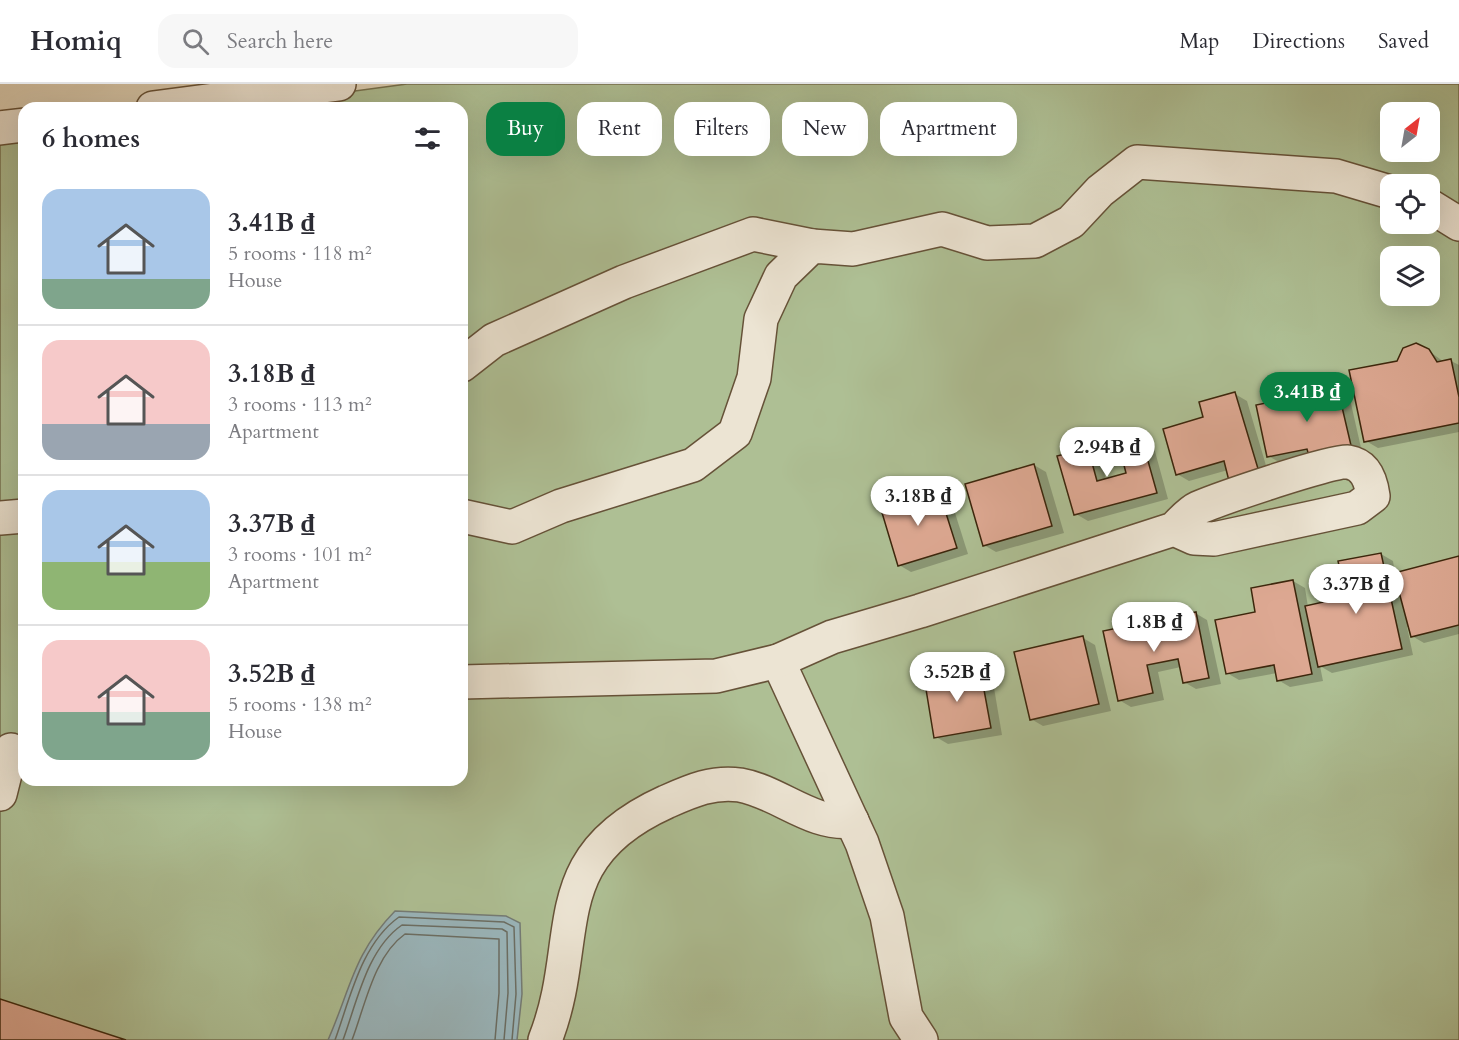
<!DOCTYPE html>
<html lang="en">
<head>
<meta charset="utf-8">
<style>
	body { margin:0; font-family:Cardo,serif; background:#f7f7f7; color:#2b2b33; height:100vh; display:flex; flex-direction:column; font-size:22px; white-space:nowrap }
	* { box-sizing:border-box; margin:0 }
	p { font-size:20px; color:#7c7c81 }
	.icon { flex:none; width:33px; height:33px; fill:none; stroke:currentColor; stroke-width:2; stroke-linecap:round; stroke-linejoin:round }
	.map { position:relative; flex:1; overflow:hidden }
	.details { position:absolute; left:18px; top:18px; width:450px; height:684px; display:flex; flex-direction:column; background:#fff; border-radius:18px; box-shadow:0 6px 24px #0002 }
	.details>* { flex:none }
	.top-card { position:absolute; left:486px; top:18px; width:570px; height:54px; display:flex; gap:12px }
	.needle { width:39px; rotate:31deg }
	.controls { position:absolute; left:1380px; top:18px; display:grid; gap:12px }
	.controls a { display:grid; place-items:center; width:60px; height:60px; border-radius:12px; background:#fff; box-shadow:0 6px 24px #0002; font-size:30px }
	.price { position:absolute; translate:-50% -51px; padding:0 14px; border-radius:21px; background:#fff; color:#222; font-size:20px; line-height:39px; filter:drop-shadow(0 2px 3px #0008) }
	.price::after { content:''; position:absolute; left:50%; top:36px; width:18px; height:14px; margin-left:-9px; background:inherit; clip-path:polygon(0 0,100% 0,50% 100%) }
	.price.on { background:#0b8043; color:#fff }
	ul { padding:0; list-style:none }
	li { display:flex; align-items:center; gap:18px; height:150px; padding:0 24px }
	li+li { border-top:2px solid #e1e1e2 }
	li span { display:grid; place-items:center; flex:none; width:168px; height:120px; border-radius:18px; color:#555 }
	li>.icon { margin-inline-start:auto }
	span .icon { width:72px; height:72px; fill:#fffc; stroke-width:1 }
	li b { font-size:26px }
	h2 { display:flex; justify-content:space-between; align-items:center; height:72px; padding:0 24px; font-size:26px }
	.chip { padding:0 21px; border-radius:18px; background:#fff; box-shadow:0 6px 24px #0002; font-size:21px; line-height:54px }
	.chip.on { background:#0b8043; color:#fff }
	header { display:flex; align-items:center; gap:36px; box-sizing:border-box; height:84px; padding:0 30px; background:#fff; border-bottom:2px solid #e1e1e2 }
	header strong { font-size:28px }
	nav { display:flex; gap:33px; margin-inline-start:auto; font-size:21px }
	.search { width:420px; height:54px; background:#f7f7f7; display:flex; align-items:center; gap:15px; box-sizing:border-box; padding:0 21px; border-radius:18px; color:#7c7c81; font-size:22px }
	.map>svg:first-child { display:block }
	.green { fill:#aebf94; stroke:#757250; stroke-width:1.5; fill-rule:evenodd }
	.water { fill:#9ab6bc; stroke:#747c76; stroke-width:1.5 }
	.shadow { fill:#0003 }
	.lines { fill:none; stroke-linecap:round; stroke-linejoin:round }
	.shore { stroke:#6b6e64; stroke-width:1.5 }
	.building { fill:#dda892; stroke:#3c260c; stroke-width:1.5 }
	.minor-casing { stroke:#665238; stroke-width:36 }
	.minor { stroke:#ece4d3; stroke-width:33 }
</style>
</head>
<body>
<header>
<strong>Homiq</strong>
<div class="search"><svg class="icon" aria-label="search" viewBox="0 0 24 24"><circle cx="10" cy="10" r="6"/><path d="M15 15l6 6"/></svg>Search here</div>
<nav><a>Map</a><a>Directions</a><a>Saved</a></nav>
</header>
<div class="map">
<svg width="1459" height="956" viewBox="0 0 1459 956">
	<rect width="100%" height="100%" fill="#e2d6bb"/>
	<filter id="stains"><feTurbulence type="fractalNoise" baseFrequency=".00333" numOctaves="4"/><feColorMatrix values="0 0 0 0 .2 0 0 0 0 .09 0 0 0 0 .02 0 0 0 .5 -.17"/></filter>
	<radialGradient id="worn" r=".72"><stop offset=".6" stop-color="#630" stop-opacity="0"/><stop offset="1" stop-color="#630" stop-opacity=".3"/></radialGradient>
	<path class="green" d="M 407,0 L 1459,0 L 1459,956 L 0,956 L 0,53 L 24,50 L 24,696 L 462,696 L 462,24 L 228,24 ZM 1390,28 L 1430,28 L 1430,68 L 1390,68 ZM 1390,100 L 1430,100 L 1430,140 L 1390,140 ZM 1390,172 L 1430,172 L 1430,212 L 1390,212 Z"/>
	<path class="water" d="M 395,827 L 506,832 L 520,839 L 522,910 L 517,956 L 328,956 C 351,904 353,870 395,827 Z"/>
	<g class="shadow">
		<polygon points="1429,267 1444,278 1451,277 1459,281 1459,348 1378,364 1366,357 1398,278"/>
		<polygon points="1335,295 1347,302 1364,377 1281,379 1268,372 1297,314"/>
		<polygon points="1235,310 1247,317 1270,395 1228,386 1189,397 1177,390"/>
		<polygon points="1141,353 1153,360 1168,415 1088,437 1076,430 1088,365 1100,372 1106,396 1128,390"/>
		<polygon points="1034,381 1046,388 1064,449 996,468 984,461"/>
		<polygon points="938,406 950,413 968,470 911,488 899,481"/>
		<polygon points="1381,470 1393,477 1395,490 1459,474 1459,550 1424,559 1412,552 1409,542 1407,543 1413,571 1332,589 1320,582 1323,597 1290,603 1278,596 1277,589 1239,596 1227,589 1257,529 1293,497 1305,504 1308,523 1348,514"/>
		<polygon points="1195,529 1207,536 1221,600 1196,605 1184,598 1181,583 1158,588 1164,616 1131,623 1119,616 1105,548"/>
		<polygon points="1083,554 1095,561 1111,627 1043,642 1031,635"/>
		<polygon points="980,585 992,592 1002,651 948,660 936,653"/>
	</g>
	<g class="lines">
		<g class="shore">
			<path d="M 335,956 C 350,915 361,860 399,833 L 504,838 L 514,843 L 516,910 L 512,956"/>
			<path d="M 343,956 C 357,918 367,865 402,841 L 502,845 L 507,848 L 508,909 L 504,956"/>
			<path d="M 352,956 C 365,922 374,872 405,850 L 499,855 L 499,909 L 495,956"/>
		</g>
	</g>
	<g class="building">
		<polygon points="1416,259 1429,265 1437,278 1451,275 1459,313 1459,339 1364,358 1349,286 1397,277 1403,264"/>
		<polygon points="1335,293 1353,370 1311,379 1307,365 1267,373 1256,321 1296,313 1293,302"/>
		<polygon points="1235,308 1259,388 1229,397 1224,377 1176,391 1163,345 1203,333 1199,318"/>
		<polygon points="1141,352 1157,409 1074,431 1057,372 1088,364 1097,397 1126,389 1118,358"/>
		<polygon points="1034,380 1052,442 983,462 965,400"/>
		<polygon points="938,404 957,464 898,482 880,422"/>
		<polygon points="1381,469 1402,565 1318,583 1305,522 1346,513 1338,477"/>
		<polygon points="1459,472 1459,541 1411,553 1394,489"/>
		<polygon points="1293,496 1312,590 1277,597 1274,581 1226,590 1215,536 1255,528 1251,504"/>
		<polygon points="1196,528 1209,594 1183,599 1178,575 1147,581 1153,609 1118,617 1103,547"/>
		<polygon points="1083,552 1099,620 1030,636 1014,568"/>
		<polygon points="980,584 991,644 934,654 924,593"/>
		<polygon points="0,915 126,956 0,956"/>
	</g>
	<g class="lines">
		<defs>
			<g id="minor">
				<polyline points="153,24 339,0"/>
				<polyline points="0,44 24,41"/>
				<polyline points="1430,122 1459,140"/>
				<polyline points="462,281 494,256 624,198 753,150 812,162"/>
				<polyline points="462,432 512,443 561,422 693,381 735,349 754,294 761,235 781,192 812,162 853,165 942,145 987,159 1035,157 1071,138 1100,107 1137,78 1336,92 1390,108"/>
				<polyline points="0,434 24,432"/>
				<polyline points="778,577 862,759 887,832 906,933 921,956"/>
				<path d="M 462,598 L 716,592 L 778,577 L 832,553 L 920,527 L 1174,445 C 1181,438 1189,428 1198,424 C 1219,415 1332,376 1348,378 C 1366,381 1371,397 1373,412 L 1357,424 L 1214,455 L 1194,454 L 1174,445"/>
				<polyline points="0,710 11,666"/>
				<path d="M 545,956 C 585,855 540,775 666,718 C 691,707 713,697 740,701 C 779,708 812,742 852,737"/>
			</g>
		</defs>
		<use href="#minor" class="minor-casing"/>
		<use href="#minor" class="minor"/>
	</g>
	<rect width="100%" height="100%" filter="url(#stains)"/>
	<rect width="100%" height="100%" fill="url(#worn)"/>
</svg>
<div class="controls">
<a><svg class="needle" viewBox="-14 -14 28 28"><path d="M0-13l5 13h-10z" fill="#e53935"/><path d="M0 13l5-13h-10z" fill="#7c7c81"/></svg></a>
<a><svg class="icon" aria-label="locate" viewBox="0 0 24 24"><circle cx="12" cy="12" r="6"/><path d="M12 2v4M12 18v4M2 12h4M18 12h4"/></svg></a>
<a><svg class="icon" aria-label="layers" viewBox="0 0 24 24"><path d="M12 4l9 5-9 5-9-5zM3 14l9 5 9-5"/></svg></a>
</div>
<b class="price on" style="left:1307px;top:339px">3.41B ₫</b>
<b class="price" style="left:1107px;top:394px">2.94B ₫</b>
<b class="price" style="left:918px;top:443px">3.18B ₫</b>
<b class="price" style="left:1356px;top:531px">3.37B ₫</b>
<b class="price" style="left:1154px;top:569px">1.8B ₫</b>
<b class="price" style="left:957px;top:619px">3.52B ₫</b>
<div class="top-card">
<a class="chip on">Buy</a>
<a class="chip">Rent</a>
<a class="chip">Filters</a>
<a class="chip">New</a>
<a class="chip">Apartment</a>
</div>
<section class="details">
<h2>6 homes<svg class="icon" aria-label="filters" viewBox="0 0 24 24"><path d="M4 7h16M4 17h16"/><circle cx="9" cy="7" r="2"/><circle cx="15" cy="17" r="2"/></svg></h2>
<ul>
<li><span style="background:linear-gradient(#a9c7e8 75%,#7fa58c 0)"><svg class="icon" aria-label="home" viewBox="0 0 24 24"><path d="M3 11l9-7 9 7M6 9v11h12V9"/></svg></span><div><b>3.41B ₫</b><p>5 rooms · 118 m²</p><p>House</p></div></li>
<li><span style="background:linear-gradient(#f6c9c9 70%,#9aa5b1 0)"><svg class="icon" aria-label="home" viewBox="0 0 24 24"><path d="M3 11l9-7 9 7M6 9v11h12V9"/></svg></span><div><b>3.18B ₫</b><p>3 rooms · 113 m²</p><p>Apartment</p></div></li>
<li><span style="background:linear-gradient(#a9c7e8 60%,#8fb573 0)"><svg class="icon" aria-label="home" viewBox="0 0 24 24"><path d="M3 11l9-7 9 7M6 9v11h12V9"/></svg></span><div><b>3.37B ₫</b><p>3 rooms · 101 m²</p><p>Apartment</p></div></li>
<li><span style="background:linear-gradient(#f6c9c9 60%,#7fa58c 0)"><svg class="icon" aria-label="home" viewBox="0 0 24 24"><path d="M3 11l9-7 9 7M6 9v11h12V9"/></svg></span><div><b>3.52B ₫</b><p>5 rooms · 138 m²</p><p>House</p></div></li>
</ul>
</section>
</div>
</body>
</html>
